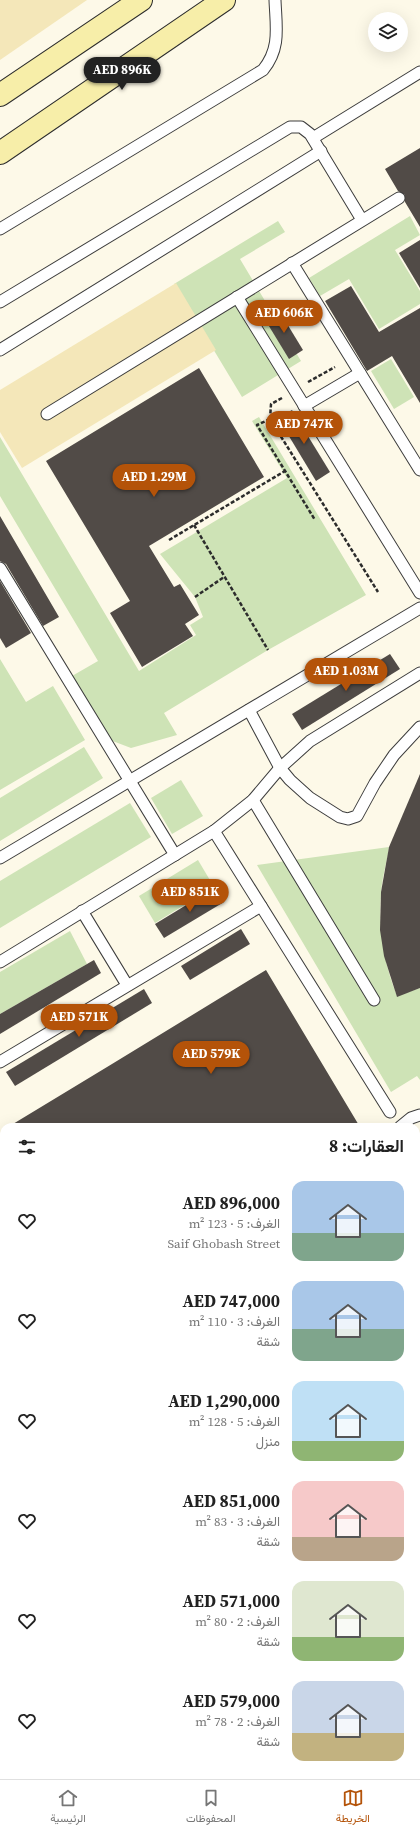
<!DOCTYPE html>
<html lang="ar">
<head>
<meta charset="utf-8">
<style>
	body { margin:0; font-family:"Source Serif 4",Vazirmatn,serif; background:#f2f2f2; color:#222; direction:rtl; height:100vh; display:flex; flex-direction:column; font-size:15px; white-space:nowrap }
	* { box-sizing:border-box; margin:0 }
	p { font-size:13px; color:#767676 }
	.icon { flex:none; width:22px; height:22px; fill:none; stroke:currentColor; stroke-width:2; stroke-linecap:round; stroke-linejoin:round }
	.map { position:relative; flex:1; overflow:hidden; direction:ltr }
	.details { position:absolute; left:0px; top:1123px; width:420px; height:656px; display:flex; flex-direction:column; background:#fff; border-radius:12px 12px 0 0; box-shadow:0 4px 16px #0002; direction:rtl }
	.details>* { flex:none }
	.controls { position:absolute; left:368px; top:12px; display:grid; gap:8px }
	.controls a { display:grid; place-items:center; width:40px; height:40px; border-radius:50%; background:#fff; box-shadow:0 4px 16px #0002; font-size:20px }
	.price { position:absolute; translate:-50% -34px; padding:0 9px; border-radius:14px; background:#b45309; color:#fff; font-size:13px; line-height:26px; filter:drop-shadow(0 1px 2px #0008) }
	.price::after { content:''; position:absolute; left:50%; top:24px; width:12px; height:9px; margin-left:-6px; background:inherit; clip-path:polygon(0 0,100% 0,50% 100%) }
	.price.on { background:#222; color:#fff }
	ul { padding:0; list-style:none }
	li { display:flex; align-items:center; gap:12px; height:100px; padding:0 16px }
	li span { display:grid; place-items:center; flex:none; width:112px; height:80px; border-radius:12px; color:#555 }
	li>.icon { margin-inline-start:auto }
	span .icon { width:48px; height:48px; fill:#fffc; stroke-width:1 }
	li b { font-size:17px }
	h2 { display:flex; justify-content:space-between; align-items:center; height:48px; padding:0 16px; font-size:17px }
	.tabs { display:flex; justify-content:space-around; align-items:center; height:56px; border-top:1px solid #e0e0e0; background:#fff; font-size:11px; color:#767676 }
	.tabs a { display:grid; justify-items:center; gap:2px }
	.tabs .on { color:#b45309 }
	.map>svg:first-child { display:block }
	.green { fill:#cee3b6 }
	.sand { fill:#f4e7b9 }
	.pitch { fill:#dfebc7 }
	.building { fill:#514b47 }
	.lines { fill:none; stroke-linecap:round; stroke-linejoin:round }
	.lane-casing { stroke:#3d3d3d; stroke-width:13 }
	.street-casing { stroke:#3d3d3d; stroke-width:24 }
	.secondary-casing { stroke:#2c2c2c; stroke-width:24 }
	.highway-casing { stroke:#1b1b1b; stroke-width:24 }
	.path { stroke:#2c2c2c; stroke-width:2.5; stroke-dasharray:4 2; stroke-linecap:butt }
	.lane { stroke:#fff; stroke-width:11 }
	.street { stroke:#fff; stroke-width:22 }
	.secondary { stroke:#f7eea9; stroke-width:22 }
	.highway { stroke:#e69a5d; stroke-width:22 }
</style>
</head>
<body>
<div class="map">
<svg width="420" height="1779" viewBox="0 0 420 1779">
	<rect width="100%" height="100%" fill="#fdf9e8"/>
	<g class="green">
		<polygon points="410,216 420,235 395,250 420,291 420,304 379,329 349,279 320,296 309,278"/>
		<polygon points="278,221 285,232 240,259 301,361 242,397 174,284"/>
		<polygon points="391,359 414,397 394,409 371,371"/>
		<polygon points="259,417 366,595 268,650 164,713 177,735 131,748 110,740 72,676 98,661 0,496 0,437 139,671 196,635 190,625 203,617 195,597 160,554 287,478 252,421"/>
		<polygon points="0,659 26,702 53,686 85,740 0,790"/>
		<polygon points="84,747 103,778 0,841 0,798"/>
		<polygon points="181,780 203,816 172,834 151,798"/>
		<polygon points="130,803 151,837 0,928 0,881"/>
		<path d="M 389,847 C 387,862 382,878 381,893 C 378,929 384,963 397,996 L 420,988 L 420,1080 L 417,1076 L 391,1092 L 257,865 Z"/>
		<polygon points="198,860 214,887 155,923 139,896"/>
		<polygon points="70,931 87,964 0,1014 0,972"/>
		<polygon points="420,1323 420,1472 416,1474 416,1326"/>
		<polygon points="420,1556 420,1645 416,1642 416,1558"/>
	</g>
	<g class="sand">
		<polygon points="0,0 87,0 0,60"/>
		<polygon points="176,283 216,350 22,468 0,432 0,390"/>
	</g>
	<polygon class="pitch" points="0,1692 4,1699 4,1775 48,1775 50,1779 0,1779"/>
	<g class="building">
		<polygon points="420,148 420,227 405,202 405,195 398,191 385,169"/>
		<polygon points="420,240 420,288 399,253"/>
		<polygon points="351,286 379,332 420,308 420,403 392,356 367,371 325,301"/>
		<polygon points="278,309 303,350 289,359 264,318"/>
		<polygon points="199,368 264,477 149,546 174,587 180,584 199,615 185,624 193,636 142,667 110,613 130,601 46,461"/>
		<polygon points="292,410 330,472 316,481 278,418"/>
		<polygon points="0,516 59,617 43,626 6,564 0,561"/>
		<polygon points="0,581 31,633 6,648 0,638"/>
		<polygon points="390,654 400,669 302,730 292,714"/>
		<polygon points="420,774 420,988 397,997 384,956 380,930 381,892 389,847"/>
		<polygon points="216,887 224,902 164,938 155,924"/>
		<polygon points="241,929 250,944 190,980 181,966"/>
		<polygon points="94,960 101,973 0,1034 0,1014"/>
		<polygon points="266,970 360,1127 8,1127 112,1064"/>
		<polygon points="144,989 152,1003 15,1086 6,1072"/>
	</g>
	<g class="lines">
		<defs>
			<g id="lane">
				<polyline points="313,138 420,72"/>
				<path d="M 0,229 L 263,70 C 281,48 276,27 275,0"/>
				<polyline points="292,263 420,470"/>
				<polyline points="237,297 420,593"/>
				<polyline points="0,302 290,127 301,127 310,134 362,220"/>
				<polyline points="0,350 321,151"/>
				<polyline points="304,406 360,373"/>
				<polyline points="47,414 399,198"/>
				<polyline points="0,568 175,855"/>
				<polyline points="249,710 280,768 290,780 310,798 340,817 348,819 357,816 375,783 394,755 420,727"/>
				<polyline points="253,800 374,1000"/>
				<polyline points="214,831 390,1112"/>
				<polyline points="0,858 420,608"/>
				<polyline points="82,911 127,985"/>
				<polyline points="0,962 214,831 253,800 280,768 310,741 420,673"/>
				<polyline points="0,1062 261,906"/>
				<polyline points="400,1127 411,1118 420,1115"/>
				<polyline points="0,1155 4,1161"/>
				<polyline points="417,1184 420,1186"/>
				<polyline points="416,1287 420,1285"/>
				<polyline points="0,1410 4,1417"/>
			</g>
			<polyline id="street" points="416,1516 420,1513"/>
			<g id="secondary">
				<polyline points="0,95 141,0"/>
				<polyline points="0,153 224,0"/>
				<polyline points="0,1486 4,1493"/>
				<polyline points="0,1661 4,1667"/>
				<polyline points="416,1693 420,1690"/>
				<polyline points="62,1775 63,1779"/>
			</g>
			<g id="highway">
				<polyline points="416,1728 420,1726"/>
				<polyline points="333,1779 340,1775"/>
			</g>
		</defs>
		<use href="#lane" class="lane-casing"/>
		<use href="#street" class="street-casing"/>
		<use href="#secondary" class="secondary-casing"/>
		<use href="#highway" class="highway-casing"/>
		<g class="path">
			<polyline points="308,382 335,367"/>
			<polyline points="282,398 271,404 270,419 378,592"/>
			<polyline points="270,419 257,425 315,520"/>
			<polyline points="194,525 268,650"/>
			<polyline points="169,540 285,471"/>
			<polyline points="195,597 224,577"/>
		</g>
		<use href="#lane" class="lane"/>
		<use href="#street" class="street"/>
		<use href="#secondary" class="secondary"/>
		<use href="#highway" class="highway"/>
	</g>
</svg>
<div class="controls">
<a><svg class="icon" aria-label="layers" viewBox="0 0 24 24"><path d="M12 4l9 5-9 5-9-5zM3 14l9 5 9-5"/></svg></a>
</div>
<b class="price on" style="left:122px;top:91px">AED 896K</b>
<b class="price" style="left:284px;top:334px">AED 606K</b>
<b class="price" style="left:304px;top:445px">AED 747K</b>
<b class="price" style="left:154px;top:498px">AED 1.29M</b>
<b class="price" style="left:346px;top:692px">AED 1.03M</b>
<b class="price" style="left:190px;top:913px">AED 851K</b>
<b class="price" style="left:79px;top:1038px">AED 571K</b>
<b class="price" style="left:211px;top:1075px">AED 579K</b>
<section class="details">
<h2>العقارات: 8<svg class="icon" aria-label="filters" viewBox="0 0 24 24"><path d="M4 7h16M4 17h16"/><circle cx="9" cy="7" r="2"/><circle cx="15" cy="17" r="2"/></svg></h2>
<ul>
<li><span style="background:linear-gradient(#a9c7e8 65%,#7fa58c 0)"><svg class="icon" aria-label="home" viewBox="0 0 24 24"><path d="M3 11l9-7 9 7M6 9v11h12V9"/></svg></span><div><b>AED 896,000</b><p>الغرف: 5 · 123 m²</p><p>Saif Ghobash Street</p></div><svg class="icon" aria-label="heart" viewBox="0 0 24 24"><path d="M12 20l-8-8c-3-5 5-10 8-4 3-6 11-1 8 4z"/></svg></li>
<li><span style="background:linear-gradient(#a9c7e8 60%,#7fa58c 0)"><svg class="icon" aria-label="home" viewBox="0 0 24 24"><path d="M3 11l9-7 9 7M6 9v11h12V9"/></svg></span><div><b>AED 747,000</b><p>الغرف: 3 · 110 m²</p><p>شقة</p></div><svg class="icon" aria-label="heart" viewBox="0 0 24 24"><path d="M12 20l-8-8c-3-5 5-10 8-4 3-6 11-1 8 4z"/></svg></li>
<li><span style="background:linear-gradient(#bfe0f5 75%,#8fb573 0)"><svg class="icon" aria-label="home" viewBox="0 0 24 24"><path d="M3 11l9-7 9 7M6 9v11h12V9"/></svg></span><div><b>AED 1,290,000</b><p>الغرف: 5 · 128 m²</p><p>منزل</p></div><svg class="icon" aria-label="heart" viewBox="0 0 24 24"><path d="M12 20l-8-8c-3-5 5-10 8-4 3-6 11-1 8 4z"/></svg></li>
<li><span style="background:linear-gradient(#f6c9c9 70%,#b9a48a 0)"><svg class="icon" aria-label="home" viewBox="0 0 24 24"><path d="M3 11l9-7 9 7M6 9v11h12V9"/></svg></span><div><b>AED 851,000</b><p>الغرف: 3 · 83 m²</p><p>شقة</p></div><svg class="icon" aria-label="heart" viewBox="0 0 24 24"><path d="M12 20l-8-8c-3-5 5-10 8-4 3-6 11-1 8 4z"/></svg></li>
<li><span style="background:linear-gradient(#dfe7d0 70%,#8fb573 0)"><svg class="icon" aria-label="home" viewBox="0 0 24 24"><path d="M3 11l9-7 9 7M6 9v11h12V9"/></svg></span><div><b>AED 571,000</b><p>الغرف: 2 · 80 m²</p><p>شقة</p></div><svg class="icon" aria-label="heart" viewBox="0 0 24 24"><path d="M12 20l-8-8c-3-5 5-10 8-4 3-6 11-1 8 4z"/></svg></li>
<li><span style="background:linear-gradient(#c9d6e8 65%,#c2b280 0)"><svg class="icon" aria-label="home" viewBox="0 0 24 24"><path d="M3 11l9-7 9 7M6 9v11h12V9"/></svg></span><div><b>AED 579,000</b><p>الغرف: 2 · 78 m²</p><p>شقة</p></div><svg class="icon" aria-label="heart" viewBox="0 0 24 24"><path d="M12 20l-8-8c-3-5 5-10 8-4 3-6 11-1 8 4z"/></svg></li>
</ul>
</section>
</div>
<nav class="tabs">
<a class="on"><svg class="icon" aria-label="map" viewBox="0 0 24 24"><path d="M3 6l6-2 6 2 6-2v14l-6 2-6-2-6 2zM9 4v14M15 6v14"/></svg>الخريطة</a>
<a><svg class="icon" aria-label="saved" viewBox="0 0 24 24"><path d="M7 4h10v16l-5-4-5 4z"/></svg>المحفوظات</a>
<a><svg class="icon" aria-label="home" viewBox="0 0 24 24"><path d="M3 11l9-7 9 7M6 9v11h12V9"/></svg>الرئيسية</a>
</nav>
</body>
</html>
